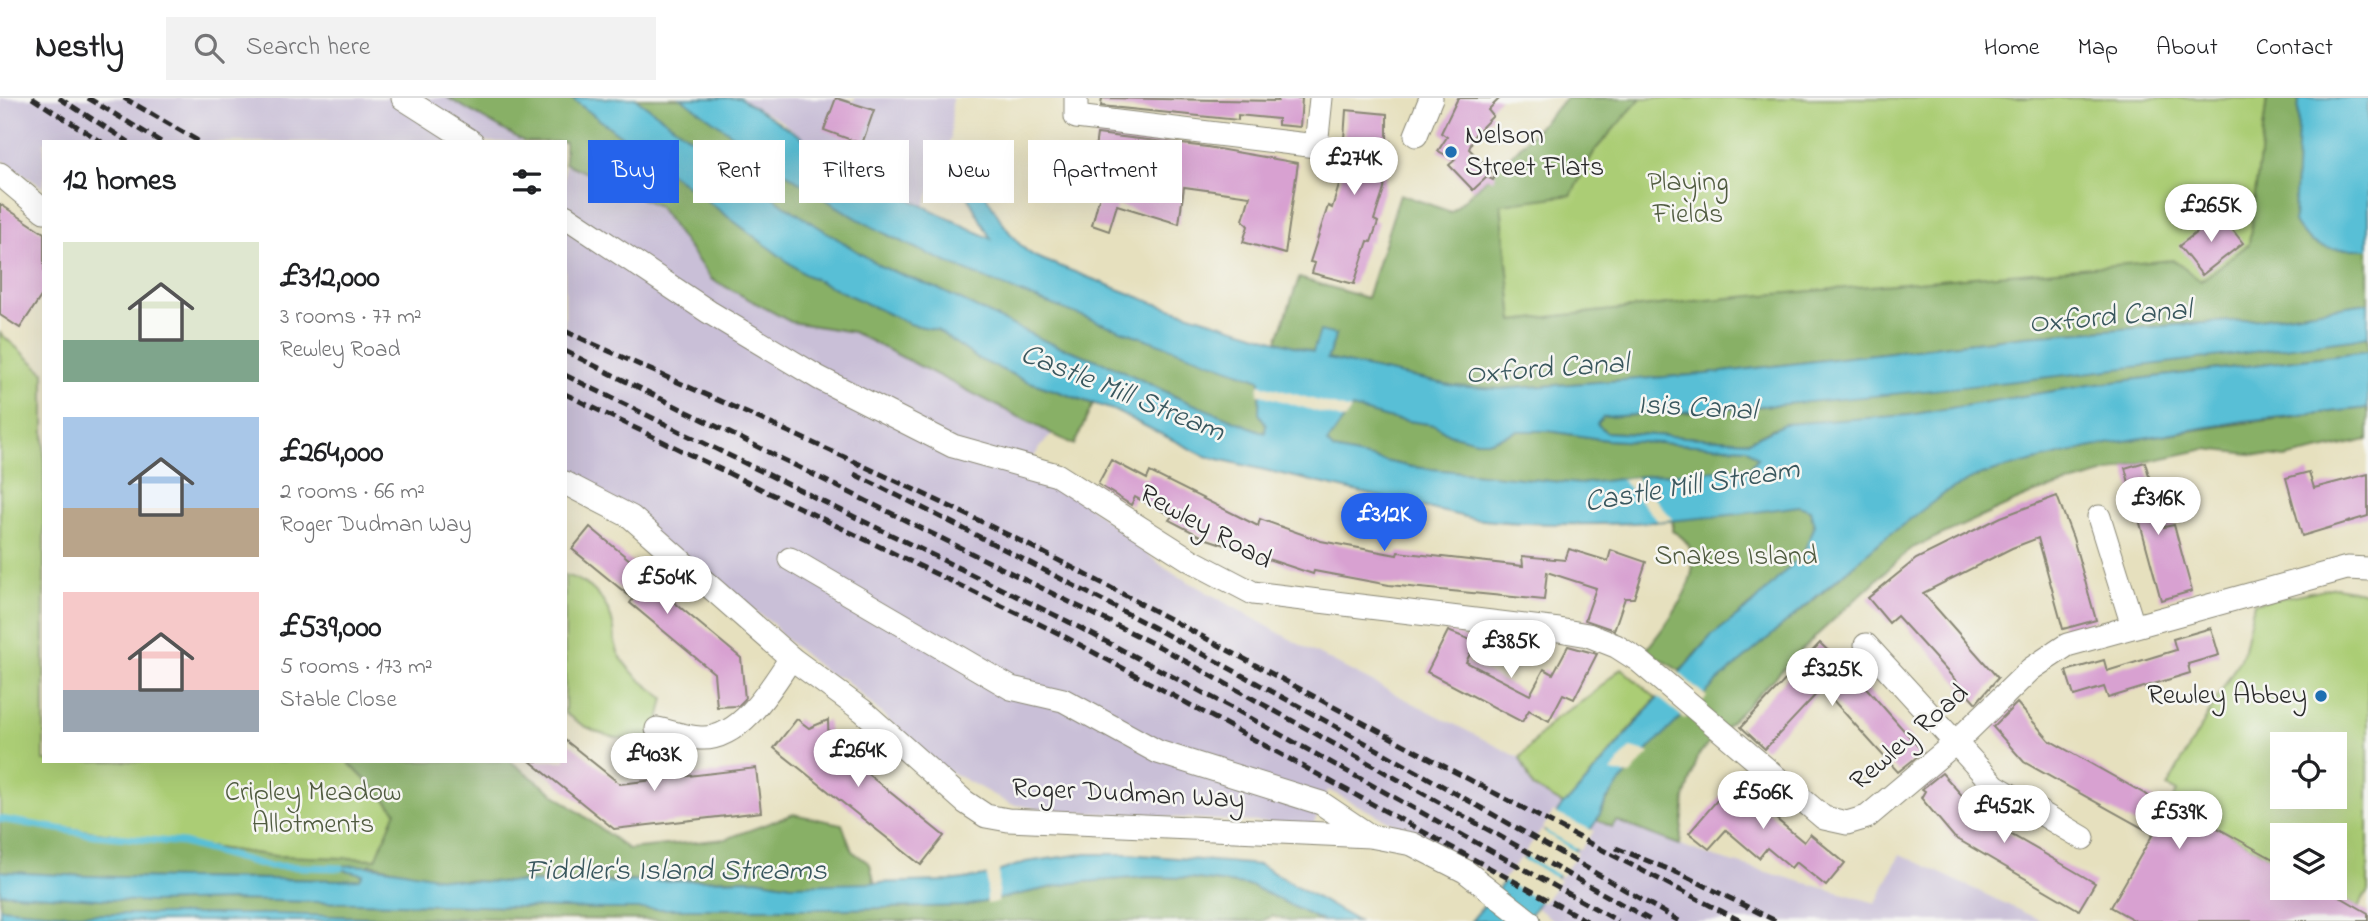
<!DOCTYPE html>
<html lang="en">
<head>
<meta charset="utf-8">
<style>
	body { margin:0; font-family:"Indie Flower",sans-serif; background:#f2f2f2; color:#202124; height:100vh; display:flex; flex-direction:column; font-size:26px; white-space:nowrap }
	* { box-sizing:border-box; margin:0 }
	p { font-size:23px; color:#757577 }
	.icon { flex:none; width:38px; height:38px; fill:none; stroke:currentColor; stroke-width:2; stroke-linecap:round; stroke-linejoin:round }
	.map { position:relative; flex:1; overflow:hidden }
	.drawer { position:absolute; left:42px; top:42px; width:525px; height:623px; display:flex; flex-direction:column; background:#fff; border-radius:0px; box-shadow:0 7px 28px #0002 }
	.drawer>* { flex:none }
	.hud { position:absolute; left:588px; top:42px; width:665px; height:63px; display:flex; gap:14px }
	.controls { position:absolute; left:2270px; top:634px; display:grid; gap:14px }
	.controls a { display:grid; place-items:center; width:77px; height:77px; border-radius:0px; background:#fff; box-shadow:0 7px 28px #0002; font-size:35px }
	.price { position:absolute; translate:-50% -60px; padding:0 16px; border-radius:24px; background:#fff; color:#222; font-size:23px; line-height:46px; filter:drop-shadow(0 2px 4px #0008) }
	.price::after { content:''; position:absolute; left:50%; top:42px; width:21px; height:16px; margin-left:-10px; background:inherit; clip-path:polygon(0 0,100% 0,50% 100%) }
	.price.current { background:#2563eb; color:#fff }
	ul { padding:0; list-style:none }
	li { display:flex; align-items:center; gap:21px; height:175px; padding:0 21px }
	li span { display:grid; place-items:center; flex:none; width:196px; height:140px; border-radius:0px; color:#555 }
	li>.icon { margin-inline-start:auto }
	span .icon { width:84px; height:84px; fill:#fffc; stroke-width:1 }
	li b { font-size:30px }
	h2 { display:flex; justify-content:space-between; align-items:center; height:84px; padding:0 21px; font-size:30px }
	.pill { padding:0 24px; border-radius:0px; background:#fff; box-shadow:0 7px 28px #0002; font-size:24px; line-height:63px }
	.pill.current { background:#2563eb; color:#fff }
	header { display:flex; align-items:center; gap:42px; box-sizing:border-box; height:98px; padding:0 35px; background:#fff; border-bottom:2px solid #e0e0e0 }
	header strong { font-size:33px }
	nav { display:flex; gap:38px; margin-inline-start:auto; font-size:24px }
	.search { width:490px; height:63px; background:#f2f2f2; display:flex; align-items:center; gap:18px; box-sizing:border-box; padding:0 24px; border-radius:0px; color:#757577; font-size:26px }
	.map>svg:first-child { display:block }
	.industrial { fill:#c9bfd7 }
	.green { fill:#abcd75; stroke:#6b7c50; stroke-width:2; fill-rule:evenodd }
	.forest { fill:#88b066; stroke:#5a6e48; stroke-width:2 }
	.water { fill:#59bfd6; stroke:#427580; stroke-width:2; fill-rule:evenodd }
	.pier { fill:#e6e0be }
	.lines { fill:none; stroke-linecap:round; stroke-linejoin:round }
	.stream { stroke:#59bfd6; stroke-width:7 }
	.building { fill:#d8a1d1 }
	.minor-casing { stroke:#888674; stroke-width:25 }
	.minor { stroke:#fff; stroke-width:23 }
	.rail { stroke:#2b2b2b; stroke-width:5; stroke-dasharray:10 5; stroke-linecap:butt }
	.poi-dot { fill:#1f6fb2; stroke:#f6f6f2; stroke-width:2.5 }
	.labels { text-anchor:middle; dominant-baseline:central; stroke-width:5; stroke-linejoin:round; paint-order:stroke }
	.poi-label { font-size:28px; fill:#2b2b2b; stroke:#f6f6f2; text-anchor:start }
	.park-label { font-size:28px; fill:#515c41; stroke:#f6f6f2 }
	.street-label { font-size:28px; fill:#2b2b2b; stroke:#f6f6f2 }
	.water-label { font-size:30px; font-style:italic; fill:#39575e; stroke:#f6f6f2 }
</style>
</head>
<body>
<header>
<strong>Nestly</strong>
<div class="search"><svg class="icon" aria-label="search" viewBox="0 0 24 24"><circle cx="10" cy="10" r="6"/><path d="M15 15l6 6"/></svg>Search here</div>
<nav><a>Home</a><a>Map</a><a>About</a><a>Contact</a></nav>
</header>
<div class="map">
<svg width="2368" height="823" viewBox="0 0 2368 823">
	<rect width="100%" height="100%" fill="#f6f6f2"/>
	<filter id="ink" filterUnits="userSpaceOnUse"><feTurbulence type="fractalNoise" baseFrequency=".0143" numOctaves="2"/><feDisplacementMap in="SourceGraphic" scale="14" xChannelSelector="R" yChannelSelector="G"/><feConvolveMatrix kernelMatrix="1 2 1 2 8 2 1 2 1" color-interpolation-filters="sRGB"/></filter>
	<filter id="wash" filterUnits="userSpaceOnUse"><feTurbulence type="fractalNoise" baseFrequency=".00686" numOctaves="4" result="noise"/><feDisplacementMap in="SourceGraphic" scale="28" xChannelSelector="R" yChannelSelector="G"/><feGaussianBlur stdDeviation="1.57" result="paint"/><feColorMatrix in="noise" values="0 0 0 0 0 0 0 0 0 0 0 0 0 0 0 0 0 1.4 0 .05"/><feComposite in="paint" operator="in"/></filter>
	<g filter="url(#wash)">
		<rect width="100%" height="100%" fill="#e6e0be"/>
		<g class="industrial">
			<polygon points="0,0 571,0 1089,297 1039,350 1027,372 1085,405 1166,471 1306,550 1520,660 1533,689 1563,706 1612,729 1616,722 1707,757 1876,805 1900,756 2042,823 1554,823 1496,778 1328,692 1313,727 1052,713 1010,706 936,666 843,580 829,577 781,537 773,526 565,377 565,44 44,44 44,90 0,61"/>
			<polygon points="740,0 844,0 854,3 855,0 952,0 951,39 924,108 826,57 781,23"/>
		</g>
		<g class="green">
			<polygon points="1641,0 2267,0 2249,146 2201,183 1695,203 1513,223 1501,105 1571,97 1595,52"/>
			<polygon points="0,235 44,274 44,663 347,663 396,713 377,761 275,758 0,721"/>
			<path d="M 565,477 C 592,484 609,504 614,531 C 615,537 614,543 616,548 C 621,569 647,588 664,600 L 654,645 C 621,642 591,637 565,615 Z"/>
			<path d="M 2336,489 L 2368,495 L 2368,793 L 2358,810 L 2323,789 L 2334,789 L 2334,737 L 2282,737 L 2282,766 L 2171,704 L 2177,694 L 2167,689 L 2243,555 L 2254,505 ZM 2282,646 L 2334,646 L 2334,698 L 2282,698 Z"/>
			<polygon points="1621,570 1656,600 1572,700 1563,706 1533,689 1520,660 1554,621 1589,599"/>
		</g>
		<g class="forest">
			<polygon points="448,0 571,0 804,176 910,226 937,232 978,261 1027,283 1093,306 1074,347 853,234 791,224 711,181 658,108 565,65 565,44 525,44"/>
			<polygon points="635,0 681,0 821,98 893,140 961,170 1260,282 1259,315 1266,327 1265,335 1206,313 1113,268 1047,244 936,190 882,169 784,107"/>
			<path d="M 1566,0 L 1641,0 L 1595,52 L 1571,97 L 1501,106 L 1513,223 L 1695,203 L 2173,162 L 2201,183 L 2249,146 L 2267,0 L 2299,0 L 2294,124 C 2311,155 2336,151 2368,151 L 2368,205 L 2259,221 L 2025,238 L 1706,276 L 1500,291 L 1454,288 L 1327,261 L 1336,237 L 1314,254 L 1277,243 L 1299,180 L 1367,200 L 1400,96 L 1451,114 L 1512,57 Z"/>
			<polygon points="2368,238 2368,253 2089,287 1909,317 1774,330 1749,343 1606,334 1597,326 1603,319 1715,313 1949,289"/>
			<polygon points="1352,309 1388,320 1435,327 1449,336 1491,343 1517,333 1549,333 1606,342 1747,350 1758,360 1749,370 1653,377 1580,386 1412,369 1334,352 1327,345"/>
			<path d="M 2368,310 L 2368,342 L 2285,360 L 2206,351 L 2145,364 L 2032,396 L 1910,451 L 1817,537 L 1699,656 L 1685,700 L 1680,747 L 1616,723 L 1612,729 L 1597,722 C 1625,660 1701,597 1753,553 C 1781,528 1810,506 1838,481 C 1872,451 1906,418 1945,395 C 2003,360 2077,351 2143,340 C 2218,328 2292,318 2368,310 Z"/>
			<path d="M 1799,407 L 1810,412 C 1811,417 1814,423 1814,428 C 1814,463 1739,516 1713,537 C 1701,547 1691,561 1680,573 L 1646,552 C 1667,526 1723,458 1672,433 L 1673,421 Z"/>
			<path d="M 347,663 L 510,663 L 628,751 L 726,741 L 793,716 L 842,726 L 852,753 L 870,766 L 875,787 L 791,787 L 756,781 L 500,784 L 439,781 L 371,766 L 358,774 L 363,776 L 360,781 L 340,782 L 115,779 C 77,777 39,777 0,773 L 0,721 L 275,758 L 376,761 L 396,713 Z"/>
			<path d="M 1147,779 L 1190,780 L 1252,788 L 1322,823 L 1291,823 L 1272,818 L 1262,823 C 949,823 636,823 323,818 C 216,815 107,823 0,810 L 0,795 L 150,804 L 231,802 L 606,811 L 842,811 L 965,808 L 1072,785 Z"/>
		</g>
		<g class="water">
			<path d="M 571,0 L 635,0 L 784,107 L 882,169 L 936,190 L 1047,244 L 1113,268 L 1176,299 L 1265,335 L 1266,327 L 1259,315 L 1260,282 C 1138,237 1011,197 894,140 C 817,103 751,48 681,0 L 740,0 L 868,81 L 991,141 L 955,76 L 961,61 L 967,63 C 983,90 1008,145 1036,159 L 1154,205 L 1313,254 L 1320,233 L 1336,237 L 1327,261 L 1454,288 L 1500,291 L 1706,276 L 2025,238 L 2259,221 L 2368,205 L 2368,238 L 2353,241 C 2104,274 1854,305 1603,319 L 1597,326 L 1606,334 L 1749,343 L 1784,326 L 1909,317 L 2089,287 L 2368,253 L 2368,310 L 2244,323 L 2101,347 L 2002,371 L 1975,379 L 1945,395 L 1880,444 L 1717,584 L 1640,660 L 1607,701 L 1597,722 L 1526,823 L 1471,823 L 1537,745 L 1563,706 L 1572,700 L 1711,538 L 1752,507 L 1804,454 L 1814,427 L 1810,412 L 1799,408 C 1692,424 1581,433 1474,421 L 1205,358 L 1113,312 L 1027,283 L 978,261 L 937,232 L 910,226 L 804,176 ZM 1352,310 L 1388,320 L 1435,327 L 1449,336 L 1477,343 L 1491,343 L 1517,333 L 1549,333 L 1606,342 L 1747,350 L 1758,360 L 1749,370 L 1653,377 L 1580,386 L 1412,369 L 1334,352 L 1327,345 Z"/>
			<path d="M 2299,0 L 2368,0 L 2368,151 C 2336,151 2311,155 2294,124 Z"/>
			<path d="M 1083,756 L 1128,756 L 1260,767 L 1357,823 L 1322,823 L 1252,788 L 1190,780 L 1147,779 L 1072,785 L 965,808 L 842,811 L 606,811 L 231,802 L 150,804 L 0,795 L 0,773 C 39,777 77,777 115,779 L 340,782 L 360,781 L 363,776 L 331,769 C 378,762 421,780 468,783 C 564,787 660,782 756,781 L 791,787 L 950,783 L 986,778 L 1026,764 Z"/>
			<polygon points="0,810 68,816 278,816 469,823 0,823"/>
		</g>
		<g class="pier">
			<polygon points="1259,286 1351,312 1345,322 1258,296"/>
			<polygon points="1635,379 1673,421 1658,423 1621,381"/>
			<polygon points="1676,572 1707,599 1685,621 1654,596"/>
			<polygon points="1630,650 1650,655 1630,677 1611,674"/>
			<polygon points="1553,714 1594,733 1580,752 1542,731"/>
			<polygon points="1541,732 1578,755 1561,779 1523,757"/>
			<polygon points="1521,760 1560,782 1543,805 1503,782"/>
			<polygon points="999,769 998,804 987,806 987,773"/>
		</g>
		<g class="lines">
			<polyline class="stream" points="0,721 95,737 183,745 267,768 341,770"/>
		</g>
		<g id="blocks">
			<g class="building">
				<polygon points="836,0 874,12 862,46 824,32"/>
				<polygon points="1102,0 1278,3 1279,0 1302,0 1300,29 1278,27 1278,21 1238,17 1238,22 1101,8"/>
				<polygon points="1458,0 1500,0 1488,12 1493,18 1475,36 1469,51 1496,77 1493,82 1487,79 1473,92 1449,67 1455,62 1438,53 1447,39 1441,35"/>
				<polygon points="1346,12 1387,16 1387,43 1390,43 1384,91 1374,122 1378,124 1371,144 1368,143 1354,186 1312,175 1315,165 1310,164 1328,108 1332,110 1346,65 1334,64 1335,41 1344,41"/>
				<polygon points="1097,36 1207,49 1298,65 1285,156 1243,144 1248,128 1243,122 1250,98 1184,89 1179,126 1117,107 1109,133 1092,127 1106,74 1092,72"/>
				<polygon points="0,106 44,135 44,194 20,230 0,217"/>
				<polygon points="2220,116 2243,145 2202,177 2179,148"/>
				<polygon points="1111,362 1147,381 1150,374 1258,428 1260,421 1321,443 1397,457 1398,454 1523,468 1522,458 1565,462 1569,451 1608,463 1611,452 1646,464 1634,500 1625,500 1614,532 1585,522 1596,490 1547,474 1544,502 1389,487 1314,473 1313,476 1204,440 1169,422 1172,418 1135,399 1131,407 1098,386"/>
				<polygon points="2145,364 2164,429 2174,427 2192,493 2161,502 2125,370"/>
				<polygon points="2309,374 2314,390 2368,376 2368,418 2302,438 2286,380"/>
				<polygon points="2057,398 2073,440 2096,522 2063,531 2038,440 2012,450 1923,495 1998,580 1976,605 1897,518 1889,525 1868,500 1916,461 2001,419"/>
				<polygon points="590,429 648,477 645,480 741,560 745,601 738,608 717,609 714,575 630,505 633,501 572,451"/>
				<polygon points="2211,530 2219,557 2188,566 2190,575 2108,600 2104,589 2074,598 2066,573 2104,562 2107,573 2176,552 2173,541"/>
				<polygon points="1448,533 1476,544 1466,564 1530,597 1544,571 1553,576 1568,548 1597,556 1574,601 1563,596 1549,623 1529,612 1522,624 1427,574"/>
				<polygon points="1820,545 1862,585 1923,654 1898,674 1822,590 1765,651 1741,629"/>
				<polygon points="2017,605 2049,642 2168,709 2171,704 2282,766 2282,789 2323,789 2368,815 2368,823 2136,823 2111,809 2153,736 2024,664 1993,629"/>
				<polygon points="797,621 809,630 828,622 829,653 856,640 853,664 944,738 921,767 774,650"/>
				<polygon points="565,642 620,686 756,670 761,714 614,731 530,663 565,663"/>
				<polygon points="1742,673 1762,690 1752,701 1804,744 1810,736 1845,765 1826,788 1796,764 1791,770 1767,750 1759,760 1726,732 1709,751 1689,735"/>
				<polygon points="1942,675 1981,719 2095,785 2079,812 1954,739 1921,700 1925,693 1922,691"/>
			</g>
		</g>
	</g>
	<g filter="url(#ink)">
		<use href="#blocks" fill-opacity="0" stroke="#888674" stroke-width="2"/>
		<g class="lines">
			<defs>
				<g id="minor">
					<polyline points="403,0 472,44"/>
					<polyline points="1076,0 1076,19 1316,48 1321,0"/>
					<polyline points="1416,37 1431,0"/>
					<polyline points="0,76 44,113"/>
					<polyline points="565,118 709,214 819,280 953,348 1057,377 1192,463 1253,495 1559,532 1588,537 1616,548 1638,562 1824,720 1847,725 1867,719 1955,645 2031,571 2067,547 2347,470 2368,471"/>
					<polyline points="565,385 631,419 791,560 863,613 965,704 986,718 1008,722 1370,738 1412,746 1465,773 1529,823"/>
					<polyline points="2099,419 2133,528"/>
					<polyline points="790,461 1011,590 1063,602 1158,654 1321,705 1370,738"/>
					<polyline points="1866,547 1995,688 2083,740"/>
					<path d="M 657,631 C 671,634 686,639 700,640 C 740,643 772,589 791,560"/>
				</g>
			</defs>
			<use href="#minor" class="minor-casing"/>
			<use href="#minor" class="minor"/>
			<g class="rail">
				<polyline points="32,0 102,44"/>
				<polyline points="59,0 129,44"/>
				<polyline points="88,0 161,44"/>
				<polyline points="124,0 200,44"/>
				<path d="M 565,233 C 737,312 913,386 1081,474 C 1301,590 1519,711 1741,823"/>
				<polyline points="565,253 1160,549 1652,823"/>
				<polyline points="565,277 1067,523 1236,612 1618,823"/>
				<polyline points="565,296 1060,536 1587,823"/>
				<path d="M 854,376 C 1135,514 1409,667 1679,823"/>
				<polyline points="1616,750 1683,777 1776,823"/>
			</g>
		</g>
	</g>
	<g class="poi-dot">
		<circle cx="1451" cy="54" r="7"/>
		<circle cx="2321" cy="598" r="7"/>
	</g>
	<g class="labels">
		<g class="poi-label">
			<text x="1465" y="38">Nelson<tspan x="1465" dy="32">Street Flats</tspan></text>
			<text x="2307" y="598" text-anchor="end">Rewley Abbey</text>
		</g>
		<g class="park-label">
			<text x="1688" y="85">Playing<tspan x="1688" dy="32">Fields</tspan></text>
			<text x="1736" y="459">Snakes Island</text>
			<text x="313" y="695">Cripley Meadow<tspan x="313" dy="32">Allotments</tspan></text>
		</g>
		<g class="street-label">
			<text transform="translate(1205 430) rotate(29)">Rewley Road</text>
			<text transform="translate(1910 640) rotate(-41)">Rewley Road</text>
			<text transform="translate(1128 697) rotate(3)">Roger Dudman Way</text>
		</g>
		<g class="water-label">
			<text transform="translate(2110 220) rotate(-5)">Oxford Canal</text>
			<text transform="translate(1547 272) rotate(-4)">Oxford Canal</text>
			<text transform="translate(1122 296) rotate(22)">Castle Mill Stream</text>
			<text transform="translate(1697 311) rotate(3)">Isis Canal</text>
			<text transform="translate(1692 389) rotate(-9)">Castle Mill Stream</text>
			<text x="676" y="774">Fiddler's Island Streams</text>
		</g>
	</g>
</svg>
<div class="controls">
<a><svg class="icon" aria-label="locate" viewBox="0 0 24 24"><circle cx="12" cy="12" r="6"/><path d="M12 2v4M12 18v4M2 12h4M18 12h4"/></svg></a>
<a><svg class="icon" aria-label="layers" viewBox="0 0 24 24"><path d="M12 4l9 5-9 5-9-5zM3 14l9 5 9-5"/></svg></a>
</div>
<b class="price" style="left:1354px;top:99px">£274K</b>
<b class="price" style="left:2211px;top:146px">£265K</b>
<b class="price" style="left:2158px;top:439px">£316K</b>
<b class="price current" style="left:1384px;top:455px">£312K</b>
<b class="price" style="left:667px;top:518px">£504K</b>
<b class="price" style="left:1511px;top:582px">£385K</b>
<b class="price" style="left:1832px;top:610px">£325K</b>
<b class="price" style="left:858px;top:691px">£264K</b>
<b class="price" style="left:654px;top:695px">£403K</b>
<b class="price" style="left:1763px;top:733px">£506K</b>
<b class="price" style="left:2004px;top:747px">£452K</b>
<b class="price" style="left:2179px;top:753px">£539K</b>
<div class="hud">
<a class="pill current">Buy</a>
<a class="pill">Rent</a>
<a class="pill">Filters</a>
<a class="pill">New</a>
<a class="pill">Apartment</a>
</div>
<section class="drawer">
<h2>12 homes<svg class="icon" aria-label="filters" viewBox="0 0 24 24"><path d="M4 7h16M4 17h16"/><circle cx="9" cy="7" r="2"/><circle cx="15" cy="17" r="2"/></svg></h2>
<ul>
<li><span style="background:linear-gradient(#dfe7d0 70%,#7fa58c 0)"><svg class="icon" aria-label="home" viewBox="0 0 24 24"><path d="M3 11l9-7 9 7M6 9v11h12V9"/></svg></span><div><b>£312,000</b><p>3 rooms · 77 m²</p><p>Rewley Road</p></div></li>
<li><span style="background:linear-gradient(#a9c7e8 65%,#b9a48a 0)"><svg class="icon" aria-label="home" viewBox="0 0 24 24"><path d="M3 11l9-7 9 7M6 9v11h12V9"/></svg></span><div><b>£264,000</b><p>2 rooms · 66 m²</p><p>Roger Dudman Way</p></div></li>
<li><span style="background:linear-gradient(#f6c9c9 70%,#9aa5b1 0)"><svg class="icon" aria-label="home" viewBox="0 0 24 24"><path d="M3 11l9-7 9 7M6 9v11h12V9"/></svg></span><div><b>£539,000</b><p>5 rooms · 173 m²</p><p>Stable Close</p></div></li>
</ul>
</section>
</div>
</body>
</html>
